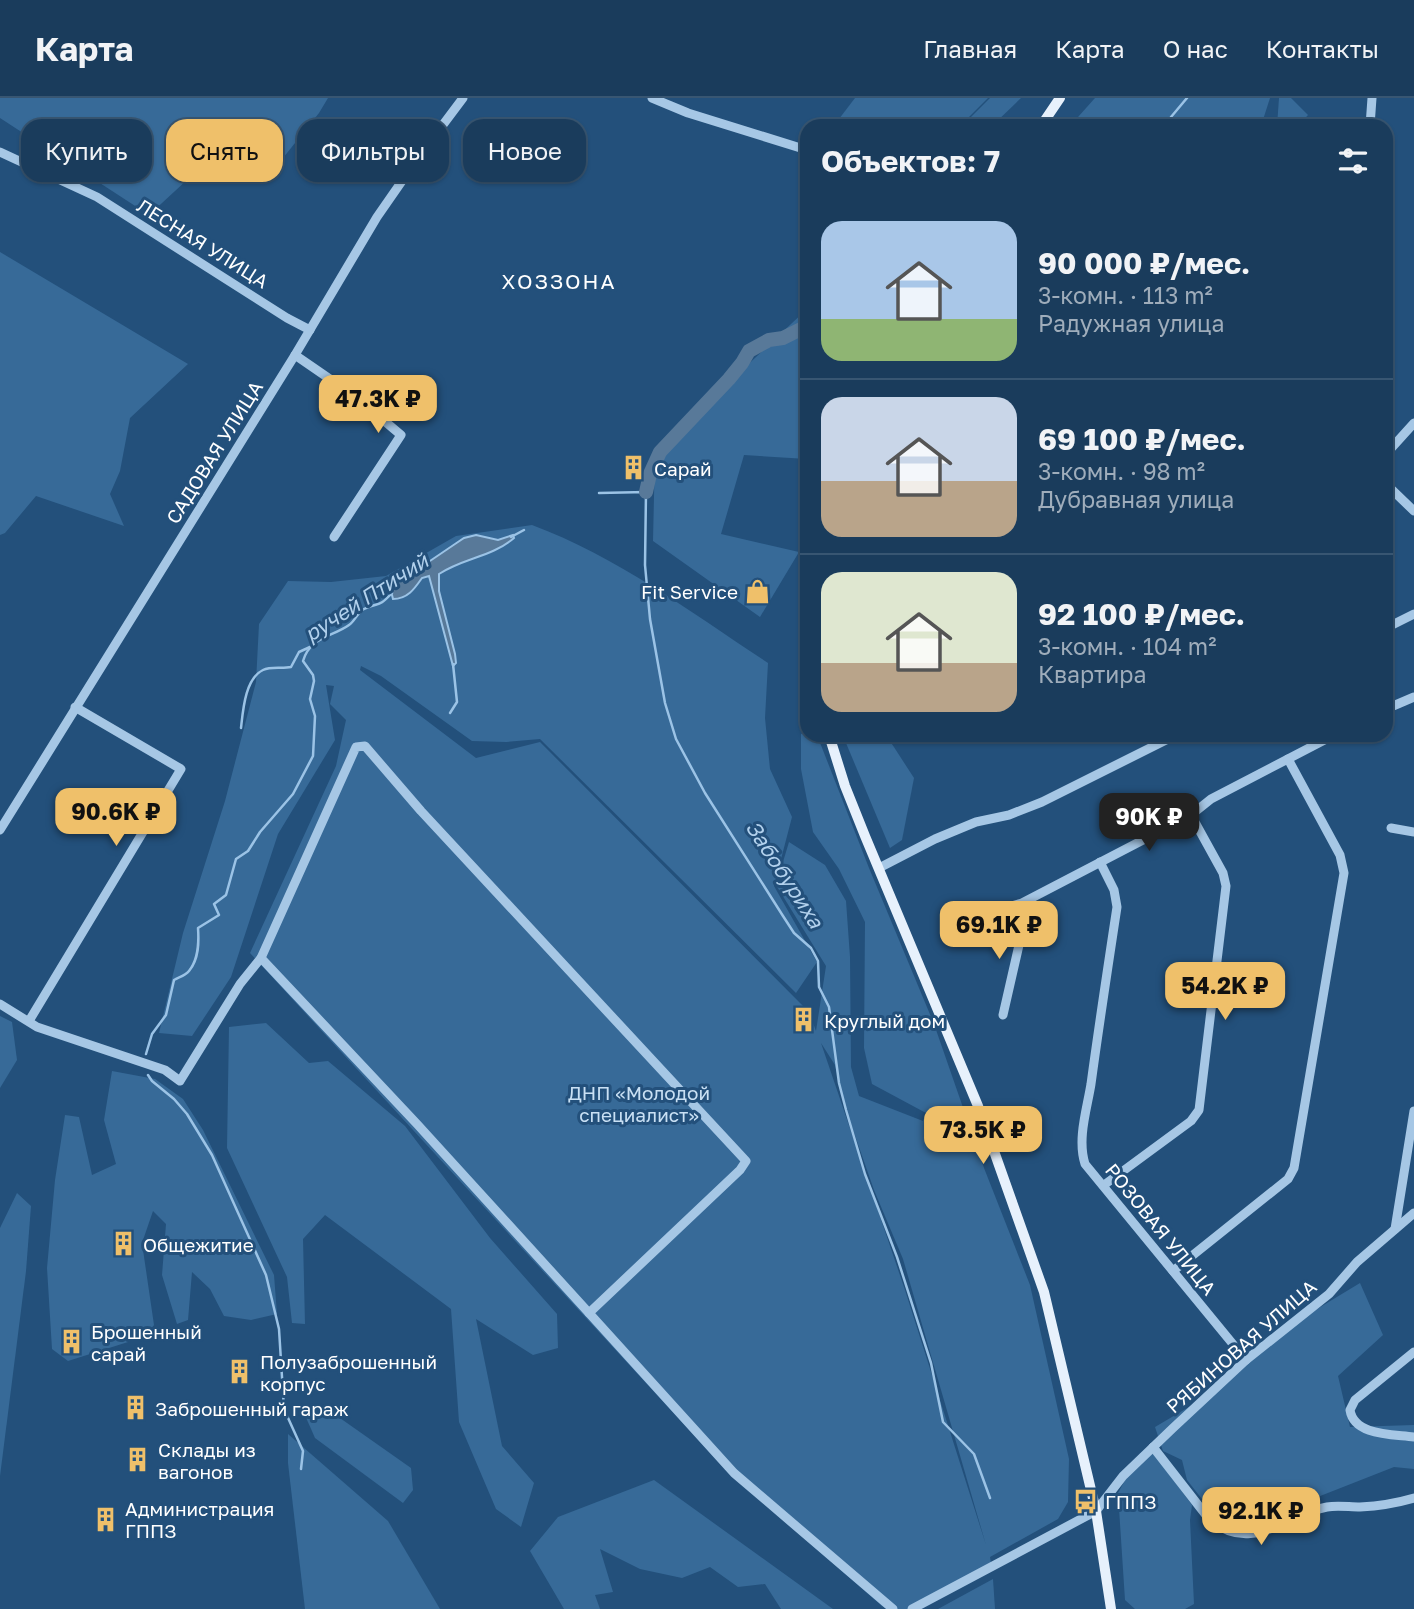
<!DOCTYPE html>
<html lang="ru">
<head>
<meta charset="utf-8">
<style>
	body { margin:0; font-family:"Golos Text",sans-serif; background:#274765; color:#f1f3f6; height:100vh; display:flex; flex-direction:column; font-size:26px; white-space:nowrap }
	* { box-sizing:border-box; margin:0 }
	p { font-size:23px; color:#9fadbb }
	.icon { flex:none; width:38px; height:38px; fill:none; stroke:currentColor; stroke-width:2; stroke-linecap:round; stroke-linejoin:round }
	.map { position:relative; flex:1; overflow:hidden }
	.panel { position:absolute; left:800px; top:21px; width:593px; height:623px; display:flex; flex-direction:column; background:#1a3c5c; border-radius:21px; box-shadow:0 2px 5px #0004,0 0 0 2px #385672 }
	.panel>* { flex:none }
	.hud { position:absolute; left:21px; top:21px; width:665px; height:63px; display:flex; gap:14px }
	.price { position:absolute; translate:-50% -60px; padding:0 16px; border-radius:14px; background:#efc06a; color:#111; font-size:23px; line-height:46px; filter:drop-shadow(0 2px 4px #0008) }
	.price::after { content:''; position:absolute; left:50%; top:42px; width:21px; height:16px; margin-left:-10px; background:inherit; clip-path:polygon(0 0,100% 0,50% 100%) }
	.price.active { background:#222; color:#fff }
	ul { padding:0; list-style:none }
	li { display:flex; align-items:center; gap:21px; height:175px; padding:0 21px }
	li+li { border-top:2px solid #385672 }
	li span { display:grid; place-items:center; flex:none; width:196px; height:140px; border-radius:21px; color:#555 }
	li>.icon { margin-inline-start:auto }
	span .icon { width:84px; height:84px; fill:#fffc; stroke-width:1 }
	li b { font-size:30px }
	h2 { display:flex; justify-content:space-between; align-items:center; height:84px; padding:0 21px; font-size:30px }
	.pill { padding:0 24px; border-radius:21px; background:#1a3c5c; box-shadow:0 2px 5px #0004,0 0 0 2px #385672; font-size:24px; line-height:63px }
	.pill.active { background:#efc06a; color:#111 }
	header { display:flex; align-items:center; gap:42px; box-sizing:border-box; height:98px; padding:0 35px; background:#1a3c5c; border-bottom:2px solid #385672 }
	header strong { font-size:33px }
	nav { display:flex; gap:38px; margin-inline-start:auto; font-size:24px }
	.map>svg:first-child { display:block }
	.green { fill:#376a98; fill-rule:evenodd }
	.water { fill:#587999; stroke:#9bc3e6; stroke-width:2 }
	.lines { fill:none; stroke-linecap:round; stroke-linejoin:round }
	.stream { stroke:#9bc3e6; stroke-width:2.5 }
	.river { stroke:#587999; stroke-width:14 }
	.minor { stroke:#a6c7e5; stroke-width:9 }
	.major { stroke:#e7f1fc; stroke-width:10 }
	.labels { text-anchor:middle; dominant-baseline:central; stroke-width:6; stroke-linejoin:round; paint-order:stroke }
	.street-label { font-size:19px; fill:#fff; stroke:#23507b }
	.poi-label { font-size:19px; fill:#fff; stroke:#23507b; text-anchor:start }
	.park-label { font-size:19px; fill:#c9e0f4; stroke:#23507b }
	.neighbourhood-label { font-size:21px; letter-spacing:2px; fill:#fff; stroke:#23507b }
	.water-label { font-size:21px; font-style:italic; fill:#b2d1ed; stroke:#23507b }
</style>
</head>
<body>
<header>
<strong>Карта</strong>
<nav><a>Главная</a><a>Карта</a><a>О нас</a><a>Контакты</a></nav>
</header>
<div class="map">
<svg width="1414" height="1511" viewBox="0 0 1414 1511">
	<rect width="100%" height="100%" fill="#23507b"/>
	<g class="green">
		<polygon points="0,0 328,0 319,15 263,85 201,69 149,117 0,20"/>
		<polygon points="855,0 988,0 960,28 850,28 839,21"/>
		<polygon points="990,0 1021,0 992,28 962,28"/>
		<polygon points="1095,0 1270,0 1261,28 1070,28"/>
		<polygon points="1279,0 1291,0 1308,17 1298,28 1277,28"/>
		<polygon points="0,154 188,266 130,320 120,373 110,396 124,428 36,398 5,435 0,437"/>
		<polygon points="807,211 807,361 744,357 721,436 799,454 760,519 653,443 655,354"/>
		<path d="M 532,427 C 618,459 692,515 768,565 L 765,620 L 770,671 L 792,719 L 774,788 L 817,864 L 796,895 L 540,641 L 506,644 L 472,643 L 381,578 L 361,568 L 360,572 L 476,660 L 540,644 L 809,914 L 816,933 L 826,868 L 776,787 L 789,744 L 825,767 L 846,803 L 850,859 L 851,969 L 859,998 L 923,1023 L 926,1015 L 872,986 L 864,950 L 865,824 L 839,771 L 813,734 L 801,671 L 801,636 L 807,633 L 807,637 L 817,637 L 869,770 L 934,926 L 984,1070 L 1030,1187 L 1069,1361 L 1068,1404 L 1058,1421 L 990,1459 L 991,1465 L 907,1511 L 887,1511 L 882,1508 L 727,1373 L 250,855 L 336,668 L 346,622 L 330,606 L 334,588 L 326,587 L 335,642 L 278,736 L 231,879 L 192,938 L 159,935 L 183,835 L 225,703 L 256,584 L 259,526 L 288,483 L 331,484 L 386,478 L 456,438 ZM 821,945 L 835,967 L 845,1009 L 874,1092 L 903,1161 L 986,1447 L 905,1192 Z"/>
		<polygon points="862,638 890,643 914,680 902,742 890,750 846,645"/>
		<polygon points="0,918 12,924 17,962 0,990"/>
		<polygon points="266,925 309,965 328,963 405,1028 490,1140 557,1216 558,1250 533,1257 476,1221 502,1348 534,1385 521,1429 496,1411 459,1324 451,1211 325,1117 303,1141 305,1226 292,1225 287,1179 227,1050 229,929"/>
		<polygon points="112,973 155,981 183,1001 203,1032 274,1177 277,1216 251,1222 224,1218 210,1191 192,1174 188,1222 177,1226 162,1177 166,1126 153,1113 142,1145 154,1227 147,1238 68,1263 52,1251 47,1170 55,1082 65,1017 79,1019 92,1077 116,1066 104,1022"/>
		<polygon points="17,1095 31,1108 26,1173 0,1378 0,1130"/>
		<polygon points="1360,1185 1383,1237 1338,1278 1350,1329 1414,1327 1414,1371 1394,1369 1310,1402 1248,1433 1213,1415 1187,1382 1182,1362 1163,1353 1155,1329 1221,1290 1289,1228"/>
		<polygon points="320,1306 411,1370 413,1392 403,1405 315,1340 304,1315"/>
		<polygon points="288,1336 388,1423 440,1511 305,1511 288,1365"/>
		<polygon points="1152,1353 1192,1407 1190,1422 1194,1506 1185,1511 1135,1511 1125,1502 1118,1395 1140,1355"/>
		<polygon points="654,1382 833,1511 781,1511 765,1486 738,1489 710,1469 682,1480 640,1471 600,1451 613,1494 595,1497 600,1511 564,1511 530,1453 558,1419"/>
		<polygon points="993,1481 995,1511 938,1511"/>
	</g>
	<path class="water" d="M 476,437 L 498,442 L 513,437 L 514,440 C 492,459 463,460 439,476 L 439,493 L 455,556 L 456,565 L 453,568 L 429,478 L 422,480 C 415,490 408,501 393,501 L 391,493 L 399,484 L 455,446 L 464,440 Z"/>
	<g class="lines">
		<g class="stream">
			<polyline points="1168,28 1171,19 1187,0"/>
			<polyline points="599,395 646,394 645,467 650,521 665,605 676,641 705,695 783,818 794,835 811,850 818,863 819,889 829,909 839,985 846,1012 865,1076 897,1159 931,1265 943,1324 974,1356 990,1400"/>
			<polyline points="511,439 524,432"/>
			<polyline points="450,615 457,604 453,566"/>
			<path d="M 241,630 C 243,612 245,581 263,572 C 271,568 282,571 291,569 L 299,554 L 310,549"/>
			<path d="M 146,956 L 152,936 L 166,917 L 174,882 C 179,879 185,878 189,873 C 199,861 199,844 198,830 L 219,817 L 214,806 L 226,797 L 236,761 L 248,753 L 260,734 L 293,696 L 313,658 L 315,618 L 310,601 L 314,583 L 313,577 L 303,563 C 310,539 332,539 349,527 C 355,523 357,515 364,511 C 380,503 377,511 392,495"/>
			<polyline points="148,977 152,983 174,1001 187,1016 212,1057 266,1177 279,1231 284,1311 303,1353 301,1371"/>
		</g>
		<polyline class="river" points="646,394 650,376 660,354 729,281 742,265 749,253 769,242 783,240 807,228"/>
		<g class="minor">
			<polyline points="652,0 688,15 807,52"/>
			<polyline points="1370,28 1372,0"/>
			<polyline points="0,54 97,99 287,220 310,232"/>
			<polyline points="295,257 356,299 401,337 334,439"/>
			<polyline points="1386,356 1414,325"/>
			<polyline points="1386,386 1414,413"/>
			<polyline points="1386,530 1414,516"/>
			<polyline points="1386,611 1414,599"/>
			<polyline points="1391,730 1414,734"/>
			<polyline points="0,732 295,257 377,119 418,60 463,0"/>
			<path d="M 1100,764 L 1114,792 L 1117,809 C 1108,868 1099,927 1091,986 C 1087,1011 1077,1041 1085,1066 L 1246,1262"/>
			<polyline points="879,770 935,741 976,724 1009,717 1042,704 1176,637"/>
			<polyline points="945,827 1022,805 1191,717 1211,701 1334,637"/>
			<polyline points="261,860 417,1026 589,1215"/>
			<polyline points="0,906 37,929 165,972 180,983 240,886 261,860 356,649 365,648 421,713 746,1063 740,1072 589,1215 734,1375 893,1511"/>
			<polyline points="1003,917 1019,847 1019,836 1010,808"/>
			<polyline points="29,923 181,671 75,609"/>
			<polyline points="1104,1087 1191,1023 1199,1012 1226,788 1223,775 1191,717"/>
			<polyline points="1395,1131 1414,1013"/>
			<polyline points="1173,1173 1288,1081 1294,1070 1344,775 1340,757 1288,661"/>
			<path d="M 1414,1254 L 1355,1302 L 1350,1312 C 1354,1338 1393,1336 1414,1339"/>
			<path d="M 1153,1349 L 1209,1421 C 1252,1457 1284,1417 1327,1409 C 1337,1407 1349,1409 1360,1409 C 1378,1408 1397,1405 1414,1400"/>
			<polyline points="912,1511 1096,1413 1123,1378 1173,1330 1246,1262 1329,1196 1357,1164 1414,1115"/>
		</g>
		<g class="major">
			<polyline points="1041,28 1060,0"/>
			<polyline points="829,637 845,688 865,738 978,1008 1044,1194 1096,1413 1111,1511"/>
		</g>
	</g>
	<defs>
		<symbol id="building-bare" viewBox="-9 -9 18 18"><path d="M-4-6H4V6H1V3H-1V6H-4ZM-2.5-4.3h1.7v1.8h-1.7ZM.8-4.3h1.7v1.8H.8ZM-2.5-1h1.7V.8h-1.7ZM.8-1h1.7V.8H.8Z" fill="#efc06a" stroke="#23507b" stroke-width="2.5" paint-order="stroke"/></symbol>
		<symbol id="shop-bare" viewBox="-9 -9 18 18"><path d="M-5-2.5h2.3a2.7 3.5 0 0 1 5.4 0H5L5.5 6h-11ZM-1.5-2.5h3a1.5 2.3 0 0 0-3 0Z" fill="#efc06a" stroke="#23507b" stroke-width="2.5" paint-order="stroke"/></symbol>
		<symbol id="bus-bare" viewBox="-9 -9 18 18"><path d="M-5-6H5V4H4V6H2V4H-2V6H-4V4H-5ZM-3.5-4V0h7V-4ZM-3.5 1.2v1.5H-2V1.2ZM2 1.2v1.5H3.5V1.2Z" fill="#efc06a" stroke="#23507b" stroke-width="2.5" paint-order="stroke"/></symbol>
	</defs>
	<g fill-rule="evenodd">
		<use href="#building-bare" x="616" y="352" width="35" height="35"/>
		<use href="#shop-bare" x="740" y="476" width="35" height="35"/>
		<use href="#building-bare" x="786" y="904" width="35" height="35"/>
		<use href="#building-bare" x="106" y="1128" width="35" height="35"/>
		<use href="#building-bare" x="54" y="1226" width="35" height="35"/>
		<use href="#building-bare" x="222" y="1256" width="35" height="35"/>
		<use href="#building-bare" x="118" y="1292" width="35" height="35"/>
		<use href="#building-bare" x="120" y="1344" width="35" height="35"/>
		<use href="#bus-bare" x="1068" y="1386" width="35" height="35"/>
		<use href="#building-bare" x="88" y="1404" width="35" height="35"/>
	</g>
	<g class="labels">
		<g class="street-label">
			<text transform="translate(203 145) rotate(32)">ЛЕСНАЯ УЛИЦА</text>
			<text transform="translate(214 354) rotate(-58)">САДОВАЯ УЛИЦА</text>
			<text transform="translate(1161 1131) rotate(51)">РОЗОВАЯ УЛИЦА</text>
			<text transform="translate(1241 1248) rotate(-41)">РЯБИНОВАЯ УЛИЦА</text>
		</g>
		<g class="poi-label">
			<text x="654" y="370">Сарай</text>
			<text x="738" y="493" text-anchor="end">Fit Service</text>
			<text x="824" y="922">Круглый дом</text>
			<text x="143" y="1146">Общежитие</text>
			<text x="91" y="1233">Брошенный<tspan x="91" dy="22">сарай</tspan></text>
			<text x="260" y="1263">Полузаброшенный<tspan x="260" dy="22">корпус</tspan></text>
			<text x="155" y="1310">Заброшенный гараж</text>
			<text x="158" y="1351">Склады из<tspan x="158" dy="22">вагонов</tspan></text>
			<text x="1105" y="1403">ГППЗ</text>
			<text x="125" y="1410">Администрация<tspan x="125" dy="22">ГППЗ</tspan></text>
		</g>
		<g class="park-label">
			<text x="639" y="994">ДНП «Молодой<tspan x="639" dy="22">специалист»</tspan></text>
		</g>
		<g class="neighbourhood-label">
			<text x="559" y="183">ХОЗЗОНА</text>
		</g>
		<g class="water-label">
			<text transform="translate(366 499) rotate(-33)">ручей Птичий</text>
			<text transform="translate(785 776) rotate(57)">Забобуриха</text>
		</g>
	</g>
</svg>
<b class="price" style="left:378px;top:337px">47.3K ₽</b>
<b class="price" style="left:116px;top:750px">90.6K ₽</b>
<b class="price active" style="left:1149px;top:755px">90K ₽</b>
<b class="price" style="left:999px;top:863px">69.1K ₽</b>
<b class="price" style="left:1225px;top:924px">54.2K ₽</b>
<b class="price" style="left:983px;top:1068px">73.5K ₽</b>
<b class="price" style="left:1261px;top:1449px">92.1K ₽</b>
<div class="hud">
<a class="pill">Купить</a>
<a class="pill active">Снять</a>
<a class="pill">Фильтры</a>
<a class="pill">Новое</a>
</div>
<section class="panel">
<h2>Объектов: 7<svg class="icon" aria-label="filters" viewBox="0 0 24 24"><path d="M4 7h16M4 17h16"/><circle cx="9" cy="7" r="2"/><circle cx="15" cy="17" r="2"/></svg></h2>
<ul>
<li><span style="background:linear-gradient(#a9c7e8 70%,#8fb573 0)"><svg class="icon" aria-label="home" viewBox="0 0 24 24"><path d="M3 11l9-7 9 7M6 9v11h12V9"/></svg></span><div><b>90 000 ₽/мес.</b><p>3-комн. · 113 m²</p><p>Радужная улица</p></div></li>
<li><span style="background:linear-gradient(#c9d6e8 60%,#b9a48a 0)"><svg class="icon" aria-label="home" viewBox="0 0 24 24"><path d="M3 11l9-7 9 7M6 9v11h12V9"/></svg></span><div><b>69 100 ₽/мес.</b><p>3-комн. · 98 m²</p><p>Дубравная улица</p></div></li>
<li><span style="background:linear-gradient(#dfe7d0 65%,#b9a48a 0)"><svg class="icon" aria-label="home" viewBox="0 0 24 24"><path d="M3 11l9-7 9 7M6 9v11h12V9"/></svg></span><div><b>92 100 ₽/мес.</b><p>3-комн. · 104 m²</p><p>Квартира</p></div></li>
</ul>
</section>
</div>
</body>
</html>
